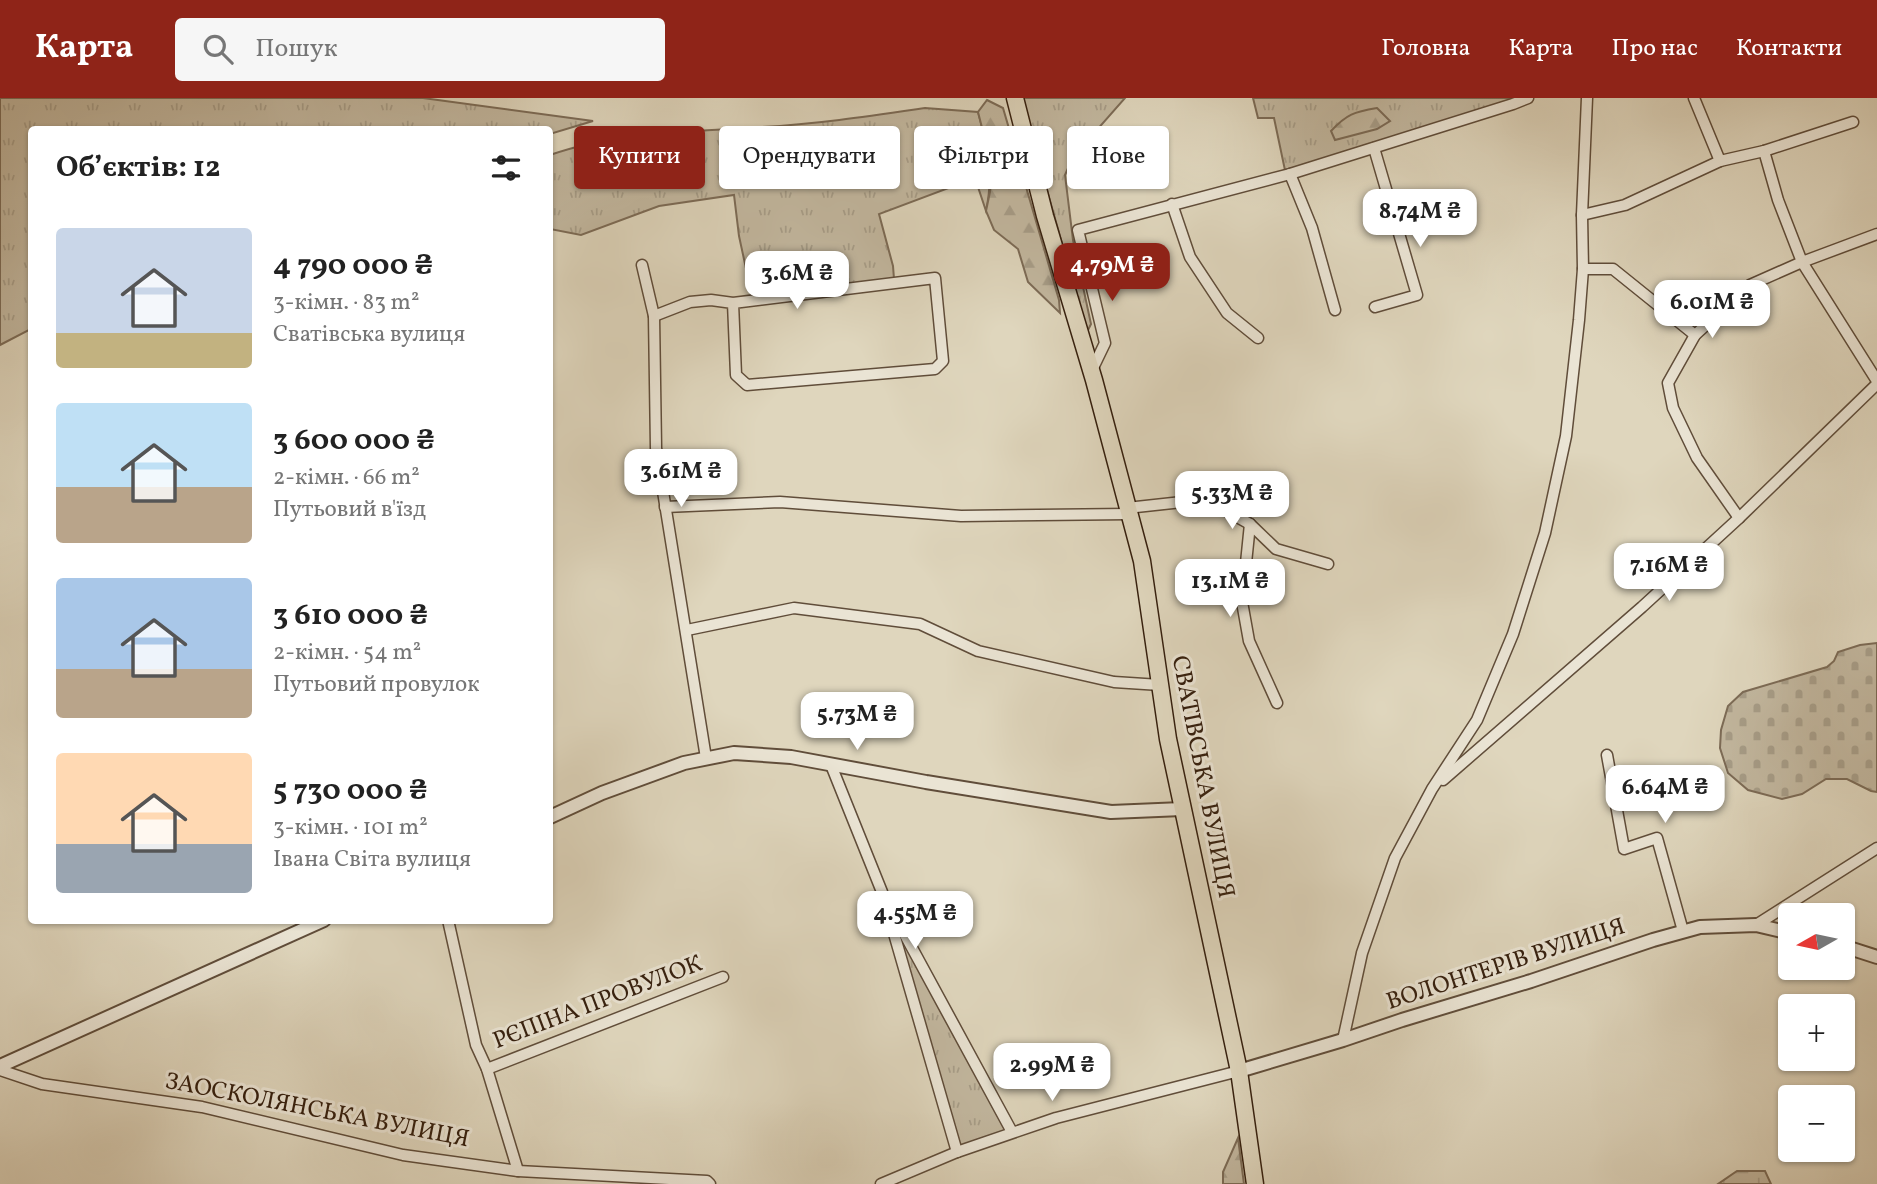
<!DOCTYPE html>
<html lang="uk">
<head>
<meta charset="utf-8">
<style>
	body { margin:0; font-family:Vollkorn,serif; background:#f6f6f6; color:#222; height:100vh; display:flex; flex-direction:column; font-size:26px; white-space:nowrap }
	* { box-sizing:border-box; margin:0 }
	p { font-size:23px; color:#767676 }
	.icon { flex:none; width:38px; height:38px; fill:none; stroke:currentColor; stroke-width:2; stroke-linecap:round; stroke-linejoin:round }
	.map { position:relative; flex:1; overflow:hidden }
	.panel { position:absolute; left:28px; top:28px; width:525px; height:798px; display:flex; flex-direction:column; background:#fff; border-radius:7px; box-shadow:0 2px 5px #0004 }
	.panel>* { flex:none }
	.guide { position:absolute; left:574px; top:28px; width:665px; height:63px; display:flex; gap:14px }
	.needle { width:46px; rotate:261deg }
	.fabs { position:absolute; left:1778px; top:805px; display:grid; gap:14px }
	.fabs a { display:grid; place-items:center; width:77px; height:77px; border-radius:7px; background:#fff; box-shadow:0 2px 5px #0004; font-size:35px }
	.price { position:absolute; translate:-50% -60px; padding:0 16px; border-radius:14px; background:#fff; color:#222; font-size:23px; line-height:46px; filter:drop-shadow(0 2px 4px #0008) }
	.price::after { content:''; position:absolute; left:50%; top:42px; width:21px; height:16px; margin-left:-10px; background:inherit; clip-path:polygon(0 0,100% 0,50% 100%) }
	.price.on { background:#8f2418; color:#fff }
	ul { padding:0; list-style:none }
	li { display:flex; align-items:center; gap:21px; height:175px; padding:0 28px }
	li span { display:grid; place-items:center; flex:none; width:196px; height:140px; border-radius:7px; color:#555 }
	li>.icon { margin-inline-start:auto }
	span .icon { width:84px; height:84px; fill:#fffc; stroke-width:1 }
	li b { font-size:30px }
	h2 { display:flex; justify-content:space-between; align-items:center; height:84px; padding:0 28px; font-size:30px }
	.pill { padding:0 24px; border-radius:7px; background:#fff; box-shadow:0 2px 5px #0004; font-size:24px; line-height:63px }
	.pill.on { background:#8f2418; color:#fff }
	header { display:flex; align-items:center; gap:42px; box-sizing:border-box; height:98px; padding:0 35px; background:#8f2418; color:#fff }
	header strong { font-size:33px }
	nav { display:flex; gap:38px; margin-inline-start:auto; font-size:24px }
	.search { width:490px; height:63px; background:#f6f6f6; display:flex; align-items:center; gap:18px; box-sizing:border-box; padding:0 24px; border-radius:7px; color:#767676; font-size:26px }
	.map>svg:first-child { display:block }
	.grass { fill:url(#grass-tufts); stroke:#7c6b56; stroke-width:2 }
	.forest { fill:url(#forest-firs); stroke:#7c6b56; stroke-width:2 }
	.wetland { fill:url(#wetland-marsh); stroke:#7c6b56; stroke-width:2 }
	.cemetery { fill:url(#cemetery-stones); stroke:#7c6b56; stroke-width:2 }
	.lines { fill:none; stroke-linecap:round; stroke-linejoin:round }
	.minor-casing { stroke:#604d3a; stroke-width:13 }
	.tertiary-casing { stroke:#604d3a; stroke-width:16 }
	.primary-casing { stroke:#351f0e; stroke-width:19 }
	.minor { stroke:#eae4d4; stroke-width:10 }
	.tertiary { stroke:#eae4d4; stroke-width:12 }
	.primary { stroke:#dfd6bd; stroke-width:16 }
	.labels { text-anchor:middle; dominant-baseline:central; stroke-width:6; stroke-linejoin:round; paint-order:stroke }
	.street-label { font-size:24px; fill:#351f0e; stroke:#eae4d4 }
</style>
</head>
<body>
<header>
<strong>Карта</strong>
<div class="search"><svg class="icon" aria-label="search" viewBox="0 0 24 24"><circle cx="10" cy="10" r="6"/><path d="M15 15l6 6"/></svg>Пошук</div>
<nav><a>Головна</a><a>Карта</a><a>Про нас</a><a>Контакти</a></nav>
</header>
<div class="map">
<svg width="1877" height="1086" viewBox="0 0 1877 1086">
	<defs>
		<pattern id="grass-tufts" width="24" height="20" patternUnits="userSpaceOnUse" patternTransform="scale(1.75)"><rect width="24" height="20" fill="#c2b79f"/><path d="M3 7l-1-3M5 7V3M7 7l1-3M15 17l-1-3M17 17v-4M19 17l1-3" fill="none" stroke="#a79d88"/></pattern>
		<pattern id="forest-firs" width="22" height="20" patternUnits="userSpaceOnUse" patternTransform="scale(1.75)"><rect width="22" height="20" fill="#c2b79f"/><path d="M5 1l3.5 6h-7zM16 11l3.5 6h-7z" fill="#a79d88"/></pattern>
		<pattern id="wetland-marsh" width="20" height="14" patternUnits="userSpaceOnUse" patternTransform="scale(1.75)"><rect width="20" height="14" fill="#c2b79f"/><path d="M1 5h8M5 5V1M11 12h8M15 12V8" fill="none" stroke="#a79d88"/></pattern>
		<pattern id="cemetery-stones" width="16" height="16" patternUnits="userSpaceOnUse" patternTransform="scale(1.75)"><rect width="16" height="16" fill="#c2b79f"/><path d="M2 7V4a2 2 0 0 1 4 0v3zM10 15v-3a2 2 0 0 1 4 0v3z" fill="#a79d88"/></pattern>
	</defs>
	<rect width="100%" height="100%" fill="#dfd6bd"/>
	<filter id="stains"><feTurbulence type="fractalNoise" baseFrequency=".00286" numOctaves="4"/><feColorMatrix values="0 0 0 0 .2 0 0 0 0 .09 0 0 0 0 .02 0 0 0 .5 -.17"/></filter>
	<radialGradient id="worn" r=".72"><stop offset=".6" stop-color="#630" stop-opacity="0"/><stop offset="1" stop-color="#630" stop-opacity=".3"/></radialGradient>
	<g class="grass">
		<polygon points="0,0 423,0 593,23 550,36 550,32 32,32 31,231 0,247"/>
		<polygon points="1021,0 1125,0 1073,59 1065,77 1073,142 1091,226 1087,234"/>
		<polygon points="1253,0 1532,0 1286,77 1274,20 1258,20"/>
		<path d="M 925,10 L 978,14 C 988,51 994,75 986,113 L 975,80 L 879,116 L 893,168 L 894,181 L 753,203 L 739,138 L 734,97 L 659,108 L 581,137 L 550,131 L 550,57 C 615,34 692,34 761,29 C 817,26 870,18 925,10 Z"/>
		<polygon points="882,794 1012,1034 957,1054"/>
	</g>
	<g class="forest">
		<polygon points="987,2 1003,10 1059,202 1060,215 1028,184 1018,151 994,132 986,113 990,94 991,65 978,14"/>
		<path d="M 1377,10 L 1390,23 L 1377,31 L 1335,42 L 1331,33 C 1347,16 1354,14 1377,10 Z"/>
		<polygon points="1238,1040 1244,1086 1223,1086 1223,1074"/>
	</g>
	<polygon class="wetland" points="1737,1073 1765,1073 1771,1086 1718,1086"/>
	<polygon class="cemetery" points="1877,545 1877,694 1871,693 1847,681 1826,681 1802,696 1782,701 1748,692 1728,675 1720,650 1721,632 1728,608 1743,594 1827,569 1834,563 1838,554 1860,547"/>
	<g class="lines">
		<defs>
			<g id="minor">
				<polyline points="1694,0 1720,63"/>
				<polyline points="1374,50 1417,197 1375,209"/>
				<polyline points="1764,53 1778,102 1802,164 1877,283"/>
				<polyline points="1290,76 1312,130 1335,212"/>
				<polyline points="1172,106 1190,159 1227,215 1258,240"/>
				<polyline points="1582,117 1625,107 1720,63 1764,53 1853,24"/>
				<polyline points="642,167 654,218 656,350 706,660"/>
				<polyline points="1583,171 1613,171 1695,237"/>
				<polyline points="654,218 690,204 711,202 733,205 935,180 943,263 935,271 747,287 736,277 733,205"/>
				<polyline points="1092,272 1105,245 1078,132 1290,76 1513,6 1528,0"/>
				<polyline points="665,409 780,404 961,418 1129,416"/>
				<polyline points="1127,410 1182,404 1210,404 1250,426 1276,451 1328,466"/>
				<polyline points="1739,420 1697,360 1673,310 1668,285 1695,237 1750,187 1802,164 1877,136"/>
				<polyline points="1250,426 1242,504 1249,543 1277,605"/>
				<polyline points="687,532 794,510 920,526 978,553 1114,584 1160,587"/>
				<polyline points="1607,657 1624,751 1657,740 1683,833"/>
				<polyline points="831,667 882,794 957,1054"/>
				<polyline points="1443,682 1642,509 1739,420 1877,286"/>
				<polyline points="892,813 1012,1034"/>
				<polyline points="448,822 476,947 487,971 518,1073"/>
				<polyline points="1756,827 1877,750"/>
				<polyline points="1343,942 1362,855 1395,760 1432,691 1477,622 1513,536 1545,435 1566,338 1579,222 1583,171 1582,117 1587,0"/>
				<polyline points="487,971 723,879"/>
				<polyline points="0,972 42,986 202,1009 403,1057 518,1073 707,1083 710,1086"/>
				<polyline points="881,1086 957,1054 1056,1020 1239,973"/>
			</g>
			<g id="tertiary">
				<polyline points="550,719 602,695 684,665 734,655 791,659 926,684 1111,714 1182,711"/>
				<polyline points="1843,848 1877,859"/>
				<polyline points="0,968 324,822"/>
				<polyline points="1239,973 1343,942 1402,922 1531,883 1653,842 1700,829 1756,827 1790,835"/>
			</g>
			<polyline id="primary" points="1015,0 1045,118 1094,282 1142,463 1168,641 1239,973 1255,1086"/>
		</defs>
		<use href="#minor" class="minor-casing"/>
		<use href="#tertiary" class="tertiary-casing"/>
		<use href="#primary" class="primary-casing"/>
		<use href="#minor" class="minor"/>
		<use href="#tertiary" class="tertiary"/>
		<use href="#primary" class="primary"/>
	</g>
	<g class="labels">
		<g class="street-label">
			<text transform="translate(1202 679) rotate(79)">СВАТІВСЬКА ВУЛИЦЯ</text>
			<text transform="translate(1506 867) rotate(-18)">ВОЛОНТЕРІВ ВУЛИЦЯ</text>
			<text transform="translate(598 905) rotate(-21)">РЄПІНА ПРОВУЛОК</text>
			<text transform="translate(317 1013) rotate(11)">ЗАОСКОЛЯНСЬКА ВУЛИЦЯ</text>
		</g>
	</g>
	<rect width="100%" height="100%" filter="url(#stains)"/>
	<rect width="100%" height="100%" fill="url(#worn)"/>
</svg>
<div class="fabs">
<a><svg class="needle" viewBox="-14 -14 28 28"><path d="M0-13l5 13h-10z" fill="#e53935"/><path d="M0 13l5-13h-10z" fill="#767676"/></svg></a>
<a>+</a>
<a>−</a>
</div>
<b class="price" style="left:1420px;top:151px">8.74M ₴</b>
<b class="price on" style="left:1112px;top:205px">4.79M ₴</b>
<b class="price" style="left:797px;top:213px">3.6M ₴</b>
<b class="price" style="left:1712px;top:242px">6.01M ₴</b>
<b class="price" style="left:681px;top:411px">3.61M ₴</b>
<b class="price" style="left:1232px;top:433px">5.33M ₴</b>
<b class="price" style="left:1669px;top:505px">7.16M ₴</b>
<b class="price" style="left:1230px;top:521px">13.1M ₴</b>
<b class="price" style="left:857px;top:654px">5.73M ₴</b>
<b class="price" style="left:1665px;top:727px">6.64M ₴</b>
<b class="price" style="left:915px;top:853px">4.55M ₴</b>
<b class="price" style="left:1052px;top:1005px">2.99M ₴</b>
<div class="guide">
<a class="pill on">Купити</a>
<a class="pill">Орендувати</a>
<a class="pill">Фільтри</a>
<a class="pill">Нове</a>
</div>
<section class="panel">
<h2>Об’єктів: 12<svg class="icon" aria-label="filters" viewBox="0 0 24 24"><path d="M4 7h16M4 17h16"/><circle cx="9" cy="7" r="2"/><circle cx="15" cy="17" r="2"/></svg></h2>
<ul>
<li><span style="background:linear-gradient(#c9d6e8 75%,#c2b280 0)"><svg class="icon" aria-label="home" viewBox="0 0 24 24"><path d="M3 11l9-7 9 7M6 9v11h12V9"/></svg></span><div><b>4 790 000 ₴</b><p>3-кімн. · 83 m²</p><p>Сватівська вулиця</p></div></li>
<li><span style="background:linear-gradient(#bfe0f5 60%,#b9a48a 0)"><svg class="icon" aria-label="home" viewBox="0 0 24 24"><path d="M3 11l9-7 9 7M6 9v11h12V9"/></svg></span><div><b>3 600 000 ₴</b><p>2-кімн. · 66 m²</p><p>Путьовий в'їзд</p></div></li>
<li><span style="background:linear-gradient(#a9c7e8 65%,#b9a48a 0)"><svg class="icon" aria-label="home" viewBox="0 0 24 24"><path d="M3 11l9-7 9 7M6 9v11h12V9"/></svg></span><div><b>3 610 000 ₴</b><p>2-кімн. · 54 m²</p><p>Путьовий провулок</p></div></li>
<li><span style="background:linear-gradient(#ffd9b3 65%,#9aa5b1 0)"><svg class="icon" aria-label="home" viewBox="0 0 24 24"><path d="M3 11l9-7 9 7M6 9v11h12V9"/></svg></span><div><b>5 730 000 ₴</b><p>3-кімн. · 101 m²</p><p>Івана Світа вулиця</p></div></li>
</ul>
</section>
</div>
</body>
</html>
